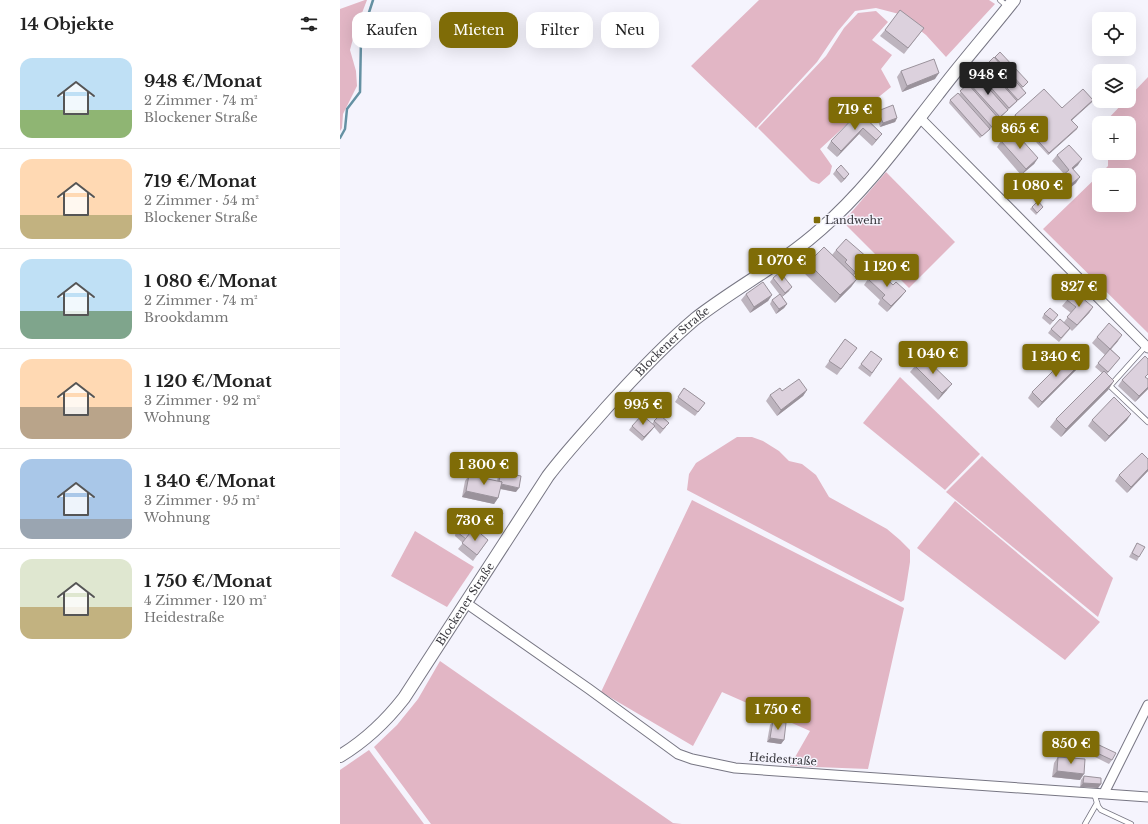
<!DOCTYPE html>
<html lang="de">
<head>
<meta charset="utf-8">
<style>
	body { margin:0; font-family:"Libre Baskerville",serif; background:#f6f6f6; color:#222; height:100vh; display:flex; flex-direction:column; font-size:15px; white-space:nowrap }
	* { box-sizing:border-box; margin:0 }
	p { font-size:13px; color:#767676 }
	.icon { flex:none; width:22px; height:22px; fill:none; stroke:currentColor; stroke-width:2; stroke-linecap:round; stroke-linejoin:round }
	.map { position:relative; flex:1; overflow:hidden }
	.sheet { display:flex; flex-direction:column; background:#fff; width:340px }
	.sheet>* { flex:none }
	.guide { position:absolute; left:12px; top:12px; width:380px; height:36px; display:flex; gap:8px }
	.tools { position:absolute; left:752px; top:12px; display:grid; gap:8px }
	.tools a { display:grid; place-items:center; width:44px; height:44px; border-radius:8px; background:#fff; box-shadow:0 4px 16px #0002; font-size:20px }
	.price { position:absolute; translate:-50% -34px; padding:0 9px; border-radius:4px; background:#7f6c07; color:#fff; font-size:13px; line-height:26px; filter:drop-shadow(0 1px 2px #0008) }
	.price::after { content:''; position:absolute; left:50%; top:24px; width:12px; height:9px; margin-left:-6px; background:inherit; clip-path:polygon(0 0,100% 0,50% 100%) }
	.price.on { background:#222; color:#fff }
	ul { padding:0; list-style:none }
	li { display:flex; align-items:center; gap:12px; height:100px; padding:0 20px }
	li+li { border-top:1px solid #e0e0e0 }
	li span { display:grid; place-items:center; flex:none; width:112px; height:80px; border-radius:12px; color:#555 }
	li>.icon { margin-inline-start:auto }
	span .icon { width:48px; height:48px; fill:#fffc; stroke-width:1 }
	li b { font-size:17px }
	h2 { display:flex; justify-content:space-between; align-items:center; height:48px; padding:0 20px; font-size:17px }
	.tag { padding:0 14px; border-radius:12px; background:#fff; box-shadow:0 4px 16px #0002; font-size:14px; line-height:36px }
	.tag.on { background:#7f6c07; color:#fff }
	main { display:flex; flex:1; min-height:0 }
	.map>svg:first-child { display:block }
	.green { fill:#e2b6c5 }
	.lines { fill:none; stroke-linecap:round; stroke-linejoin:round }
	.stream { stroke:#6591a3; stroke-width:2.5 }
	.lane-casing { stroke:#777683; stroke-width:6 }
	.street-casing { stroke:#777683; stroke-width:11 }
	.secondary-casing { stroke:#777683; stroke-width:14 }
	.lane { stroke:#fff; stroke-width:4.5 }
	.street { stroke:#fff; stroke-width:9 }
	.secondary { stroke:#fff; stroke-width:12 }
	.wall { fill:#bdb4be }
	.shaded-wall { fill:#9a929b }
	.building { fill:#dcd1dd; stroke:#9a929b }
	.poi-dot { fill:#7f6c07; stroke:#f5f4fd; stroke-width:1.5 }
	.labels { text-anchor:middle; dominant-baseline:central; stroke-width:3; stroke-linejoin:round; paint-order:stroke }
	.poi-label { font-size:11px; fill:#38373d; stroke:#f5f4fd; text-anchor:start }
	.street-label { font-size:11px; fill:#38373d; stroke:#f5f4fd }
</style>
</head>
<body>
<main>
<section class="sheet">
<h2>14 Objekte<svg class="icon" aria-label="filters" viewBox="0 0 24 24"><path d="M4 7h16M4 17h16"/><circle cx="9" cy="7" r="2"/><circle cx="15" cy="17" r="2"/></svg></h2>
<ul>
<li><span style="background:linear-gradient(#bfe0f5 65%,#8fb573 0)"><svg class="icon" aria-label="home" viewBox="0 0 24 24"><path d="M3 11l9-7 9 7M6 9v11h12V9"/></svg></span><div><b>948 €/Monat</b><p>2 Zimmer · 74 m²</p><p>Blockener Straße</p></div></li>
<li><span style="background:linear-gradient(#ffd9b3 70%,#c2b280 0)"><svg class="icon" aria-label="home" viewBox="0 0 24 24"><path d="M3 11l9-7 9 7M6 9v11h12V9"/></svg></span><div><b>719 €/Monat</b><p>2 Zimmer · 54 m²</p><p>Blockener Straße</p></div></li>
<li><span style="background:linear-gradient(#bfe0f5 65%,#7fa58c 0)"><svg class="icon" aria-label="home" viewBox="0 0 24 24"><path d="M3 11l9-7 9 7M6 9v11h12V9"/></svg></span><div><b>1 080 €/Monat</b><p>2 Zimmer · 74 m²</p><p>Brookdamm</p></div></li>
<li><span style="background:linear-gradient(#ffd9b3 60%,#b9a48a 0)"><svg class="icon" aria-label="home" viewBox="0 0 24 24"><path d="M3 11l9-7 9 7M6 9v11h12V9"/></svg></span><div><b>1 120 €/Monat</b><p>3 Zimmer · 92 m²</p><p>Wohnung</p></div></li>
<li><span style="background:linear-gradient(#a9c7e8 75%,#9aa5b1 0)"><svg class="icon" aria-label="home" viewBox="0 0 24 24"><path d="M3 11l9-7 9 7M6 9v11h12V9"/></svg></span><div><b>1 340 €/Monat</b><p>3 Zimmer · 95 m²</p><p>Wohnung</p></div></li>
<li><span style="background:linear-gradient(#dfe7d0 60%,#c2b280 0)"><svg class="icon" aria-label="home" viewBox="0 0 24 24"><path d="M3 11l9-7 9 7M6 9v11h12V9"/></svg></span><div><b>1 750 €/Monat</b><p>4 Zimmer · 120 m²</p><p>Heidestraße</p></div></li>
</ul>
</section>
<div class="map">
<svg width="808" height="824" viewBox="0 0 808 824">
	<rect width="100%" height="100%" fill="#f5f4fd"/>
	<g class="green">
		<polygon points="25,0 27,0 15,31 10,50 16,71 17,86 3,114 2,128 0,131 0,9"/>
		<polygon points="419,0 649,0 655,4 606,57 586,35 559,14 536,8 515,11 498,31 477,62 416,128 351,66"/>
		<polygon points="536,11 548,22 532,40 552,55 541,69 551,87 519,113 480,149 492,166 490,174 479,184 471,181 418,128 486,56 504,28 518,13"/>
		<polygon points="808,77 808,333 703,229 759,175 759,205 789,205 789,175 759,175 768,166 768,153 789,153 789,123 764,123 785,101 789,101 789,97"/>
		<polygon points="546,172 615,242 569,288 503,222"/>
		<polygon points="560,377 640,454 605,490 523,423"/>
		<polygon points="397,437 412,437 423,441 439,451 449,461 462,464 476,475 489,497 547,529 560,540 570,550 570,562 564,600 561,602 347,490 349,474 356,463"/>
		<polygon points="642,456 773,578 758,617 606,492"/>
		<polygon points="352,500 564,608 528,769 450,766 470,731 382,692 353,746 261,692"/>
		<polygon points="615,501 760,622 725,660 577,548"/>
		<polygon points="75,531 134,567 107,607 51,576"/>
		<polygon points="100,661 333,823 342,824 91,824 34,747 57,725 78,699"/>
		<polygon points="29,750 84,824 0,824 0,770"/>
	</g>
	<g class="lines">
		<polyline class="stream" points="0,138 5,129 7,109 20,92 21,37 33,0"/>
		<defs>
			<g id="lane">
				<polyline points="660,0 668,7"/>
				<polyline points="806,346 770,386 808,422"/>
				<polyline points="754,793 758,806 761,810 791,824"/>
				<polyline points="745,824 757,803"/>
			</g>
			<g id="street">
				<polyline points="580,118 808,348"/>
				<polyline points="126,603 249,689 338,754 352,759 395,768 808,797"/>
				<polyline points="764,793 808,705"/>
			</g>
			<g id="secondary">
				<path id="s1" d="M 0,756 C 25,741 46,721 64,698 L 208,476 C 226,452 247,430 267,407 C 295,376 323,346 355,319 C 396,287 442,264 481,229 C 526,190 561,141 598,94 C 622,62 649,32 674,0"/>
			</g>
		</defs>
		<use href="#lane" class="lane-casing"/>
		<use href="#street" class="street-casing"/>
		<use href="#secondary" class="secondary-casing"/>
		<use href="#lane" class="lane"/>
		<use href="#street" class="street"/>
		<use href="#secondary" class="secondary"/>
	</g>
	<g class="wall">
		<polygon points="584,28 564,54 540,36 545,30"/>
		<polygon points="655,57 688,82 682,88 686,93 684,95 668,110 659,119 658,122 650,129 619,94 628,85 627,84 628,82 637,72"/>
		<polygon points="561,71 595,79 562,92 557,77"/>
		<polygon points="610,100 650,129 648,131 640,138 609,103"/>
		<polygon points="752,102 732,120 737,129 708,155 673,117 675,115 722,108"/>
		<polygon points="538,111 557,118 555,122 540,127 536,115"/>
		<polygon points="519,112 542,134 532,146 519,134 497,157 487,148 491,141"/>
		<polygon points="661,141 698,158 694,164 681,175 657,147"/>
		<polygon points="717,155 738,165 733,169 736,183 726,191 718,182 724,174 712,161"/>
		<polygon points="496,170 506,178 501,183 493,174"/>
		<polygon points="692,207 703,207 696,215 690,209"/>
		<polygon points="496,250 528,258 524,264 513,275 517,279 511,287 495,303 462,271 468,263 492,255"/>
		<polygon points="433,278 449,291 442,297 447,304 444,308 436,314 430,304 432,300 440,295 430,282"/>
		<polygon points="528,279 553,285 566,291 561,297 547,312 538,304 540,300 524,285"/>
		<polygon points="406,294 432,295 428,301 410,313 401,300"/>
		<polygon points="727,300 753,307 749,313 732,331 730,329 719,342 708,333 711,329 724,322 731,313 722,306"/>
		<polygon points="704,314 715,319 710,325 702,318"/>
		<polygon points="757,337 778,341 771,349 780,358 767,374 774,381 768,390 721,437 710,427 716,419 762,373 755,367 765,355 752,343"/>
		<polygon points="505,339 517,348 497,375 485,367"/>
		<polygon points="531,351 542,359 530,377 518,368"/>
		<polygon points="741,363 737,369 698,408 688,398 692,392"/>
		<polygon points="575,366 607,390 598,400 570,372"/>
		<polygon points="806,377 808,389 795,402 778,386 782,380"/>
		<polygon points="344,388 365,403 355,416 335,402"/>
		<polygon points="467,390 463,396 437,416 426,401 430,395 442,391"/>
		<polygon points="752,420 787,420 765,442 748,426"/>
		<polygon points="314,421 326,427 320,434 314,427 302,441 289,430 292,426 312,424"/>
		<polygon points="808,459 808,471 787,493 775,481 779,475"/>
		<polygon points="161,472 176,492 160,489 158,498 154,504 122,497 125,481 129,475 157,481 158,476"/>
		<polygon points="159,510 163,513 158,522 154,519"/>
		<polygon points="120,513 127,526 132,530 148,540 133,561 118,549 123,543 115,536 118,517"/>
		<polygon points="797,543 799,557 797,561 789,557"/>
		<polygon points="433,721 444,740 441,744 427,742 430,725"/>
		<polygon points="759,745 772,760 769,764 753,756"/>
		<polygon points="718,757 740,780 712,777 714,763"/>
		<polygon points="744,776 761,784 758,788 740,787 741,780"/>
	</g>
	<g class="shaded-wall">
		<polygon points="599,73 595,79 562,92 567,86"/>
		<polygon points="753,100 752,102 730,122 731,120"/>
		<polygon points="557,118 555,122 540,127 543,123"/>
		<polygon points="738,127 737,129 708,155 709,153"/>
		<polygon points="523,128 519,134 497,157 501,151"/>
		<polygon points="542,134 532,146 536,140"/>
		<polygon points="698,158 694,164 681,175 686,169"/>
		<polygon points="742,159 738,165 728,174 732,168"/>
		<polygon points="509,174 506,178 501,183 504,179"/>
		<polygon points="740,177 736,183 726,191 730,185"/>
		<polygon points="528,258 524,264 511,278 515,272"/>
		<polygon points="517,279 511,287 495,303 500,295"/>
		<polygon points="452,287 449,291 442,297 445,293"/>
		<polygon points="566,291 561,297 547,312 551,306"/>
		<polygon points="432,295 428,301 410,313 414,307"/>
		<polygon points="447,304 444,308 436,314 439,309"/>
		<polygon points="753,307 749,313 732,331 737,325"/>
		<polygon points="782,335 778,341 766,355 770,349"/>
		<polygon points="741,363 737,369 698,408 702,402"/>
		<polygon points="774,381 768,390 721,437 726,429"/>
		<polygon points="612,384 607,390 598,400 602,393"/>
		<polygon points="808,387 808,389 795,402 799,396"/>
		<polygon points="467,390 463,396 437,416 441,410"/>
		<polygon points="791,414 787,420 765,442 769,436"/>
		<polygon points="315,426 312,430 302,441 304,437"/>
		<polygon points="808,469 808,471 787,493 791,487"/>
		<polygon points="159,484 179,488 176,492 156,488"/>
		<polygon points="126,491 158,498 154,504 122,497"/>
		<polygon points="430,738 444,740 441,744 427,742"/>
		<polygon points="717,771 744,774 740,780 712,777"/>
		<polygon points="743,783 761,784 758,788 740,787"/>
	</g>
	<g class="building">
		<polygon points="560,10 584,28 568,48 545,30"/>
		<polygon points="660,52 688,82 683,87 655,57"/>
		<polygon points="654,57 686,93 678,100 646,65"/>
		<polygon points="594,59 599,73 567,86 561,71"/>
		<polygon points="645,65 677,101 669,108 637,72"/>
		<polygon points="636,74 668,110 660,117 628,82"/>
		<polygon points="628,84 660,120 652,127 620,91"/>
		<polygon points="704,89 722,108 743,89 753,100 731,120 738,127 709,153 675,115"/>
		<polygon points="618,93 650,129 642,136 610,100"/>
		<polygon points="553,105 557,118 543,123 538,111"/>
		<polygon points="519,112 542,134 536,140 523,128 501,151 491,141"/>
		<polygon points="673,130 698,158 686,169 661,141"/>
		<polygon points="729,145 742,159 732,168 740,177 730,185 722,176 729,170 717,155"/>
		<polygon points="501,165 509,174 504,179 496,170"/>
		<polygon points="698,201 703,207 697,213 692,207"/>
		<polygon points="506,239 528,258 515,272 505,262 507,260 496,250"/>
		<polygon points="484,247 517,279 500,295 468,263"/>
		<polygon points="537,270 553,285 556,282 566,291 551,306 542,298 545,295 528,279"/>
		<polygon points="440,272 452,287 445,293 433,278"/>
		<polygon points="423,282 432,295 414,307 406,294"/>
		<polygon points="734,291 753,307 737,325 727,317 736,307 727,300"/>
		<polygon points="440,294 447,304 439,309 432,300"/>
		<polygon points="710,308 718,315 713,321 704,314"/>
		<polygon points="720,319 730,328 721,338 711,329"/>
		<polygon points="769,323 782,335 770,349 757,337"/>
		<polygon points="505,339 517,348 501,369 489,361"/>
		<polygon points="770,349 780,358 768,372 758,363"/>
		<polygon points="531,351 542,359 532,373 521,364"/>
		<polygon points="731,353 741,363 702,402 692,392"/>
		<polygon points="805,356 808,359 808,374 805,377 808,379 808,387 799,396 782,380"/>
		<polygon points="584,357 612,384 602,393 575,366"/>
		<polygon points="764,371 774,381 726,429 716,419"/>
		<polygon points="459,379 467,390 441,410 430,395 440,388 442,391"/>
		<polygon points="344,388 365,403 358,412 338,397"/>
		<polygon points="774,397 791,414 769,436 752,420"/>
		<polygon points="302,415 315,426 304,437 292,426"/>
		<polygon points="320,415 329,423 323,429 314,421"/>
		<polygon points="802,453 808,459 808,469 791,487 779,475"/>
		<polygon points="161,472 181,476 179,488 161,484 162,482 159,481"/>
		<polygon points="129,475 162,482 158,498 126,491"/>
		<polygon points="159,510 163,513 160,519 155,517"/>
		<polygon points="120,513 129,514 127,526 132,530 126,539 117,532"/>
		<polygon points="134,528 148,540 137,555 122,543"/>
		<polygon points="797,543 805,547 799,557 792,553"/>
		<polygon points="433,721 446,723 444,740 430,738"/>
		<polygon points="759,745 776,753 772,760 755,752"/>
		<polygon points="718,757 745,759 744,774 717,771"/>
		<polygon points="744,776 761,778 761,784 743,783"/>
	</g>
	<rect class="poi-dot" x="473" y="216" width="8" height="8" rx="2"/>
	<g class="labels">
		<g class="poi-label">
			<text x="485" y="220">Landwehr</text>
		</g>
		<g class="street-label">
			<text stroke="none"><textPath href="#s1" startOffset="535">Blockener Straße</textPath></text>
			<text stroke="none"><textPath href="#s1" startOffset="199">Blockener Straße</textPath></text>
			<text transform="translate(443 759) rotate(4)">Heidestraße</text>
		</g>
	</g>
</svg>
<div class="tools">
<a><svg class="icon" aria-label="locate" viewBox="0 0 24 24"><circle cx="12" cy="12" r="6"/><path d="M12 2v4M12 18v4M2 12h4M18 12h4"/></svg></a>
<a><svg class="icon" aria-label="layers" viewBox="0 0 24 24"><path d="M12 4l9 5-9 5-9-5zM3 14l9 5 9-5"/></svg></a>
<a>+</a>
<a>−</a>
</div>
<b class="price on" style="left:648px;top:96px">948 €</b>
<b class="price" style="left:515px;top:131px">719 €</b>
<b class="price" style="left:680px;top:150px">865 €</b>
<b class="price" style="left:698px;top:207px">1 080 €</b>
<b class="price" style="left:442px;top:282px">1 070 €</b>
<b class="price" style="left:547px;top:288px">1 120 €</b>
<b class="price" style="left:739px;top:308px">827 €</b>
<b class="price" style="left:593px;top:375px">1 040 €</b>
<b class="price" style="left:716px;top:378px">1 340 €</b>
<b class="price" style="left:303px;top:426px">995 €</b>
<b class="price" style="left:144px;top:486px">1 300 €</b>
<b class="price" style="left:135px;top:542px">730 €</b>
<b class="price" style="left:438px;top:731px">1 750 €</b>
<b class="price" style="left:731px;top:765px">850 €</b>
<div class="guide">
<a class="tag">Kaufen</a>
<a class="tag on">Mieten</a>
<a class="tag">Filter</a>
<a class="tag">Neu</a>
</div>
</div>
</main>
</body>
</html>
